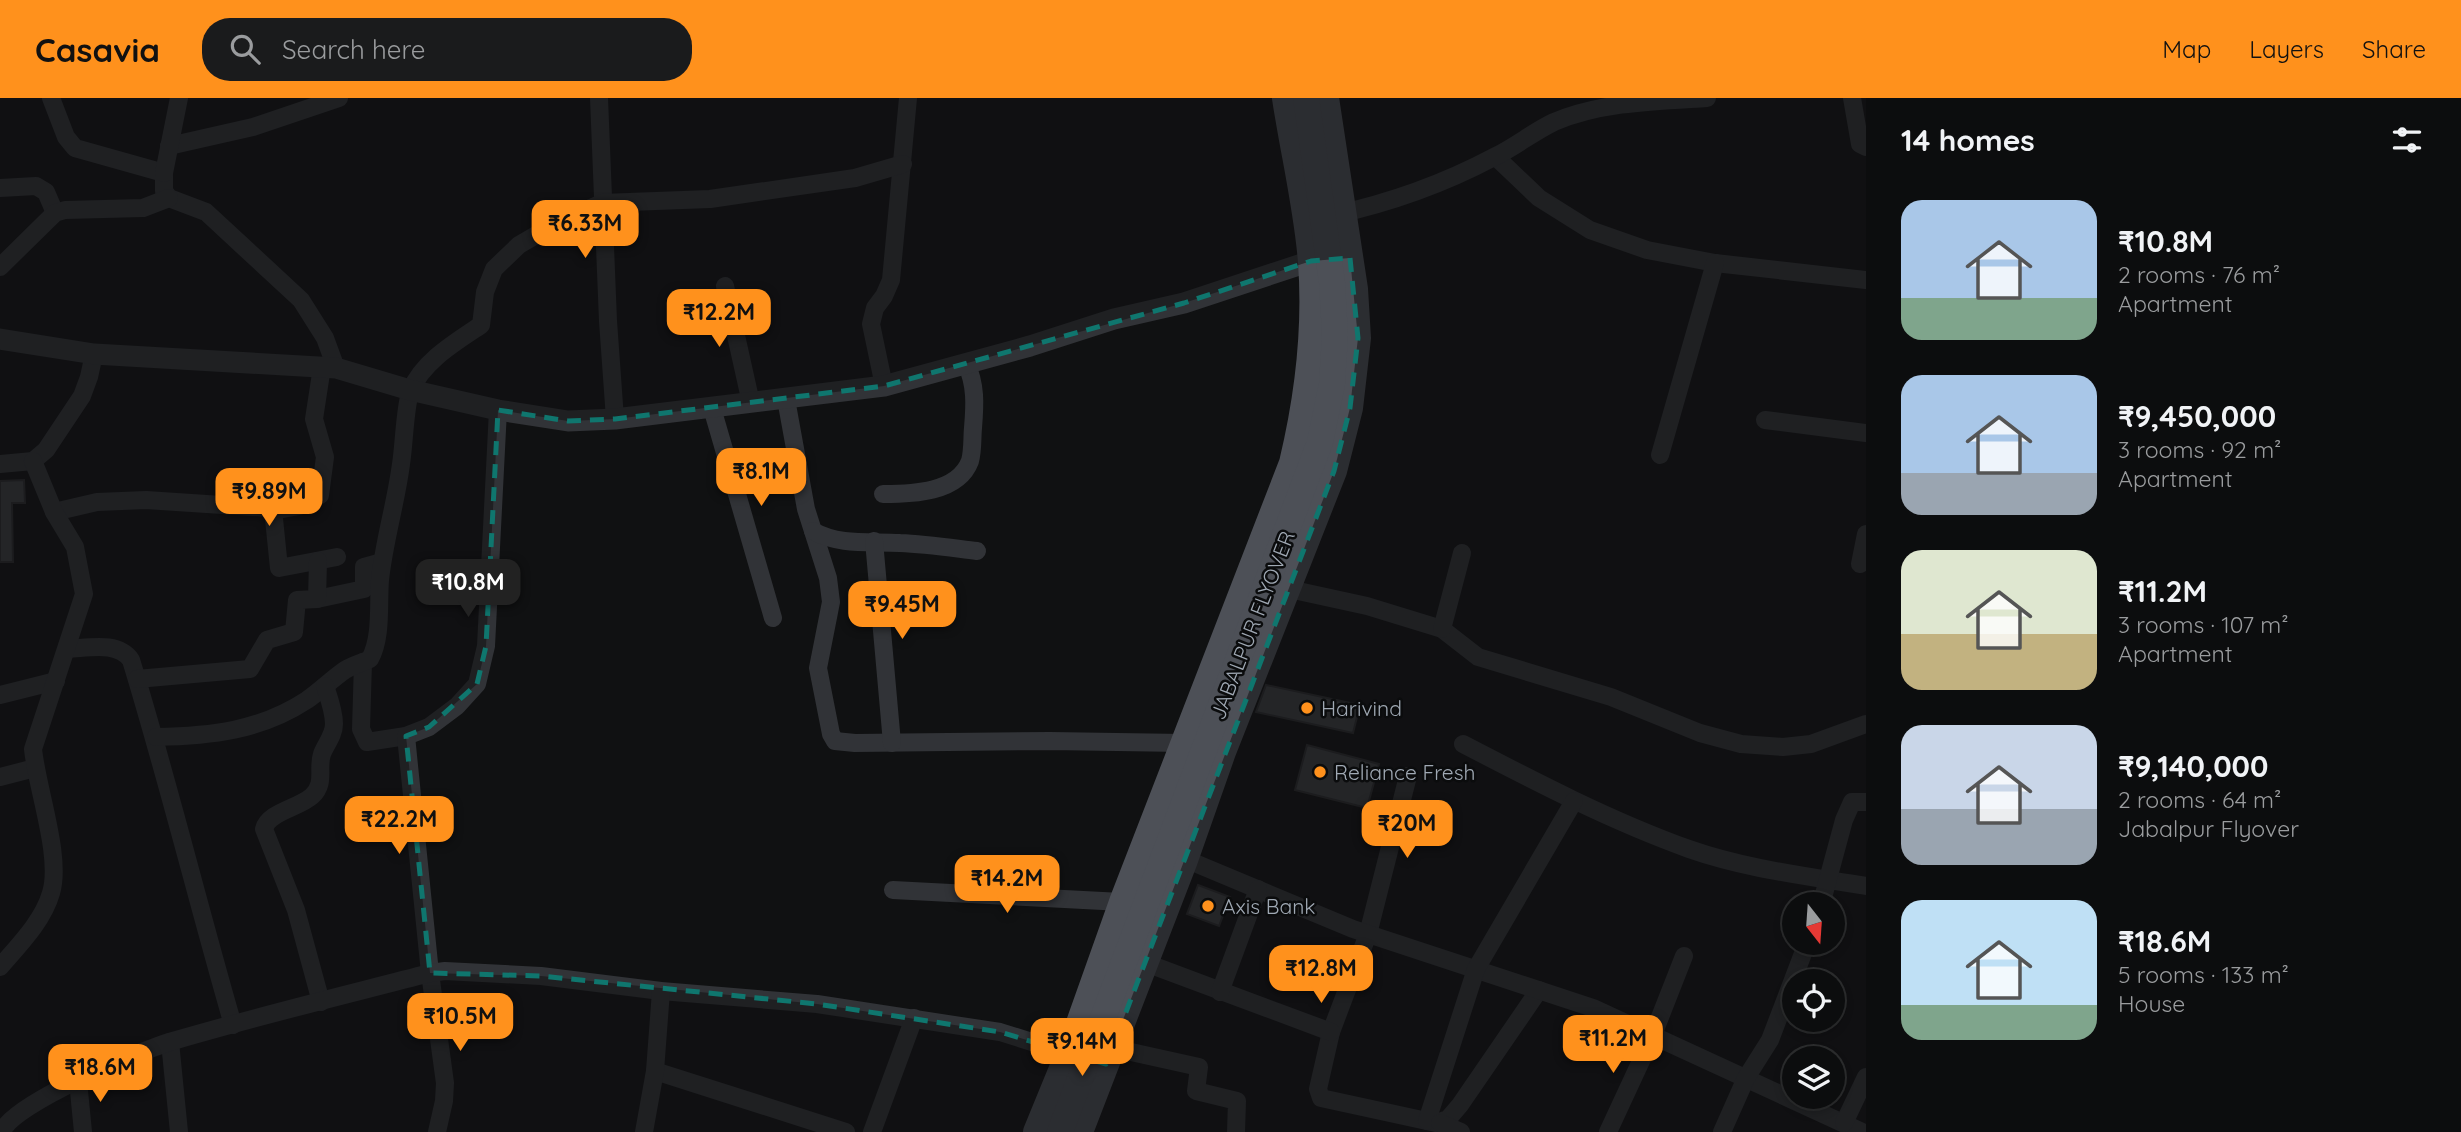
<!DOCTYPE html>
<html lang="en">
<head>
<meta charset="utf-8">
<style>
	body { margin:0; font-family:Quicksand,sans-serif; background:#1a1b1c; color:#f1f3f6; height:100vh; display:flex; flex-direction:column; font-size:26px; white-space:nowrap }
	* { box-sizing:border-box; margin:0 }
	p { font-size:23px; color:#9a9c9e }
	.icon { flex:none; width:38px; height:38px; fill:none; stroke:currentColor; stroke-width:2; stroke-linecap:round; stroke-linejoin:round }
	.map { position:relative; flex:1; overflow:hidden }
	.sheet { display:flex; flex-direction:column; background:#0c0d0e; width:595px }
	.sheet>* { flex:none }
	.needle { width:46px; rotate:163deg }
	.tools { position:absolute; left:1782px; top:794px; display:grid; gap:14px }
	.tools a { display:grid; place-items:center; width:63px; height:63px; border-radius:50%; background:#0c0d0e; box-shadow:0 4px 10px #0003,0 0 0 2px #2c2d2e; font-size:35px }
	.price { position:absolute; translate:-50% -60px; padding:0 16px; border-radius:14px; background:#ff911c; color:#111; font-size:23px; line-height:46px; filter:drop-shadow(0 2px 4px #0008) }
	.price::after { content:''; position:absolute; left:50%; top:42px; width:21px; height:16px; margin-left:-10px; background:inherit; clip-path:polygon(0 0,100% 0,50% 100%) }
	.price.selected { background:#222; color:#fff }
	ul { padding:0; list-style:none }
	li { display:flex; align-items:center; gap:21px; height:175px; padding:0 35px }
	li span { display:grid; place-items:center; flex:none; width:196px; height:140px; border-radius:21px; color:#555 }
	li>.icon { margin-inline-start:auto }
	span .icon { width:84px; height:84px; fill:#fffc; stroke-width:1 }
	li b { font-size:30px }
	h2 { display:flex; justify-content:space-between; align-items:center; height:84px; padding:0 35px; font-size:30px }
	header { display:flex; align-items:center; gap:42px; box-sizing:border-box; height:98px; padding:0 35px; background:#ff911c; color:#111 }
	header strong { font-size:33px }
	nav { display:flex; gap:38px; margin-inline-start:auto; font-size:24px }
	.search { width:490px; height:63px; background:#1a1b1c; display:flex; align-items:center; gap:18px; box-sizing:border-box; padding:0 24px; border-radius:28px; color:#9a9c9e; font-size:26px }
	main { display:flex; flex:1; min-height:0 }
	.map>svg:first-child { display:block }
	.building { fill:#3c3f42; stroke:#2a2b2e; stroke-width:2 }
	.lines { fill:none; stroke-linecap:round; stroke-linejoin:round }
	.minor { stroke:#313337; stroke-width:18 }
	.tertiary { stroke:#313337; stroke-width:21 }
	.primary { stroke:#4d5057; stroke-width:26 }
	.primary-bridge { stroke:#4d5057; stroke-width:26 }
	.marked { fill:none; stroke:#0f766e; stroke-width:5; stroke-dasharray:14 9; stroke-linejoin:round }
	.poi-dot { fill:#ff911c; stroke:#0b0c0d; stroke-width:2.5 }
	.labels { text-anchor:middle; dominant-baseline:central; stroke-width:5; stroke-linejoin:round; paint-order:stroke }
	.street-label { font-size:21px; fill:#a0a9b4; stroke:#0b0c0d }
	.poi-label { font-size:21px; fill:#a0a9b4; stroke:#0b0c0d; text-anchor:start }
</style>
</head>
<body>
<header>
<strong>Casavia</strong>
<div class="search"><svg class="icon" aria-label="search" viewBox="0 0 24 24"><circle cx="10" cy="10" r="6"/><path d="M15 15l6 6"/></svg>Search here</div>
<nav><a>Map</a><a>Layers</a><a>Share</a></nav>
</header>
<main>
<div class="map">
<svg width="1866" height="1034" viewBox="0 0 1866 1034">
	<rect width="100%" height="100%" fill="#101112"/>
	<g class="building">
		<polygon points="24,382 25,405 12,405 13,464 0,464 0,383"/>
		<polygon points="1266,587 1360,607 1353,635 1256,614"/>
		<polygon points="1307,647 1379,666 1367,710 1295,692"/>
		<polygon points="1198,787 1230,799 1219,828 1187,816"/>
	</g>
	<g class="lines">
		<g class="minor">
			<polyline points="51,0 66,39 75,50 164,75 164,93 169,100 206,114 301,202 325,240 336,270"/>
			<polyline points="599,0 608,223 615,321"/>
			<polyline points="1852,0 1860,46 1866,49"/>
			<polyline points="169,48 253,29 339,0"/>
			<polyline points="1496,59 1539,100 1590,132 1647,152 1715,165 1866,182"/>
			<polyline points="164,75 179,0"/>
			<polyline points="0,90 36,88 46,94 55,115"/>
			<path d="M 1334,117 C 1389,105 1445,85 1494,59 C 1515,49 1533,34 1554,24 C 1601,4 1657,3 1707,0"/>
			<polyline points="0,169 55,115 65,112 143,110 169,100"/>
			<polyline points="725,188 751,305"/>
			<polyline points="884,288 871,226 875,210 884,198 891,182 908,0"/>
			<polyline points="786,301 806,411 828,480 831,504 818,570 831,636 835,643 855,645 1050,643 1184,645"/>
			<polyline points="712,310 773,520"/>
			<polyline points="1765,322 1866,335"/>
			<polyline points="1660,357 1715,165"/>
			<polyline points="0,366 33,363 46,352 82,298 89,279 94,256"/>
			<path d="M 883,396 C 912,396 958,395 970,363 C 973,352 972,340 973,330 C 975,306 976,287 966,265"/>
			<polyline points="273,411 279,470 337,459"/>
			<polyline points="54,414 97,404 146,402 283,411 299,408 320,397 325,359 314,321 322,269"/>
			<path d="M 813,433 C 840,448 871,443 900,445 C 926,446 952,450 977,453"/>
			<polyline points="874,443 892,645"/>
			<polyline points="1860,466 1866,436"/>
			<polyline points="1289,491 1367,508 1442,531 1478,559 1611,599 1700,635 1741,646 1783,649 1811,646 1866,626"/>
			<polyline points="317,501 364,491 364,469 382,464"/>
			<polyline points="1442,531 1462,455"/>
			<path d="M 68,551 C 89,550 118,543 131,562 C 168,683 198,806 233,927"/>
			<polyline points="363,564 361,631 367,644 406,638 429,629 457,608 477,586 486,548 498,312"/>
			<polyline points="137,581 250,571 267,542 294,534 297,502 317,501 318,463"/>
			<polyline points="0,597 56,583"/>
			<polyline points="406,638 430,875 445,985 444,1003 437,1034"/>
			<path d="M 156,639 C 210,638 260,633 307,602 C 320,593 332,581 345,572 C 353,567 362,565 370,561 C 382,539 378,507 380,482 C 384,443 396,405 401,366 C 404,349 405,305 411,292 C 423,263 456,244 481,227 L 485,194 L 494,171 L 519,147 L 555,126 L 602,105 L 710,101 L 855,80 L 903,66"/>
			<path d="M 1463,646 C 1536,684 1611,723 1689,751 C 1746,771 1807,778 1866,788"/>
			<polyline points="1408,678 1368,836 1331,934 1318,991 1321,1000 1436,1025 1448,1021 1460,1007 1539,892"/>
			<polyline points="0,679 35,670"/>
			<polyline points="1178,758 1353,831 1593,910 1862,1034"/>
			<polyline points="893,792 1122,804"/>
			<polyline points="1821,807 1844,722 1852,704 1866,704"/>
			<polyline points="1146,865 1331,934"/>
			<path d="M 0,869 C 19,847 43,823 51,795 C 62,759 37,691 33,651 L 84,496 L 75,449 L 54,414 L 33,363"/>
			<polyline points="1220,894 1258,791"/>
			<path d="M 321,904 L 296,812 L 264,731 C 268,714 299,710 312,698 C 326,685 317,671 322,656 C 326,646 334,637 334,626 C 334,613 329,600 325,588"/>
			<polyline points="170,944 179,1034"/>
			<polyline points="1113,950 1199,969 1196,993 1237,1003 1236,1034"/>
			<polyline points="655,973 846,1034"/>
			<polyline points="78,983 83,1034"/>
			<polyline points="1427,1023 1476,871 1574,703"/>
			<polyline points="1440,1025 1461,1034"/>
			<polyline points="1844,1025 1866,979"/>
			<path d="M 2,1034 C 11,1006 142,952 173,943 C 258,918 345,897 430,875 L 445,873 L 541,878 L 661,893 L 817,906 L 1000,934 L 1076,958"/>
			<polyline points="644,1034 655,973 661,893"/>
			<polyline points="872,1034 914,920"/>
			<polyline points="1608,1034 1653,937 1684,858"/>
			<polyline points="1722,1034 1746,980 1770,942 1807,845"/>
		</g>
		<polyline class="tertiary" points="0,241 94,256 336,270 410,292 498,312 568,323 615,321 884,288 1030,248 1114,221 1184,205 1311,163 1324,162"/>
		<g class="primary">
			<path d="M 1036,1034 L 1068,956 L 1122,804 L 1292,365 C 1308,298 1316,232 1311,164 C 1307,111 1293,53 1285,0"/>
			<polyline points="1080,1034 1185,762 1223,654 1334,373 1350,310 1358,240 1355,191 1326,0"/>
		</g>
		<polyline class="primary-bridge" points="1060,1034 1320,344 1332,286 1335,237 1332,184 1306,0"/>
	</g>
	<path d="M0 0H1866V1034H0ZM 1350,160 L 1358,240 L 1350,310 L 1334,373 L 1106,966 L 1000,934 L 817,906 L 541,878 L 430,875 L 406,638 L 429,629 L 477,586 L 486,548 L 498,312 L 568,323 L 615,321 L 884,288 L 1184,205 L 1311,163 Z" fill="#101112" fill-opacity=".55" fill-rule="evenodd"/>
	<path class="marked" d="M 1350,160 L 1358,240 L 1350,310 L 1334,373 L 1106,966 L 1000,934 L 817,906 L 541,878 L 430,875 L 406,638 L 429,629 L 477,586 L 486,548 L 498,312 L 568,323 L 615,321 L 884,288 L 1184,205 L 1311,163 Z"/>
	<g class="poi-dot">
		<circle cx="1307" cy="610" r="7"/>
		<circle cx="1320" cy="674" r="7"/>
		<circle cx="1208" cy="808" r="7"/>
	</g>
	<g class="labels">
		<g class="street-label">
			<text transform="translate(1252 527) rotate(-69)">JABALPUR FLYOVER</text>
		</g>
		<g class="poi-label">
			<text x="1321" y="610">Harivind</text>
			<text x="1334" y="674">Reliance Fresh</text>
			<text x="1222" y="808">Axis Bank</text>
		</g>
	</g>
</svg>
<div class="tools">
<a><svg class="needle" viewBox="-14 -14 28 28"><path d="M0-13l5 13h-10z" fill="#e53935"/><path d="M0 13l5-13h-10z" fill="#9a9c9e"/></svg></a>
<a><svg class="icon" aria-label="locate" viewBox="0 0 24 24"><circle cx="12" cy="12" r="6"/><path d="M12 2v4M12 18v4M2 12h4M18 12h4"/></svg></a>
<a><svg class="icon" aria-label="layers" viewBox="0 0 24 24"><path d="M12 4l9 5-9 5-9-5zM3 14l9 5 9-5"/></svg></a>
</div>
<b class="price" style="left:585px;top:162px">₹6.33M</b>
<b class="price" style="left:719px;top:251px">₹12.2M</b>
<b class="price" style="left:761px;top:410px">₹8.1M</b>
<b class="price" style="left:269px;top:430px">₹9.89M</b>
<b class="price selected" style="left:468px;top:521px">₹10.8M</b>
<b class="price" style="left:902px;top:543px">₹9.45M</b>
<b class="price" style="left:399px;top:758px">₹22.2M</b>
<b class="price" style="left:1407px;top:762px">₹20M</b>
<b class="price" style="left:1007px;top:817px">₹14.2M</b>
<b class="price" style="left:1321px;top:907px">₹12.8M</b>
<b class="price" style="left:460px;top:955px">₹10.5M</b>
<b class="price" style="left:1613px;top:977px">₹11.2M</b>
<b class="price" style="left:1082px;top:980px">₹9.14M</b>
<b class="price" style="left:100px;top:1006px">₹18.6M</b>
</div>
<section class="sheet">
<h2>14 homes<svg class="icon" aria-label="filters" viewBox="0 0 24 24"><path d="M4 7h16M4 17h16"/><circle cx="9" cy="7" r="2"/><circle cx="15" cy="17" r="2"/></svg></h2>
<ul>
<li><span style="background:linear-gradient(#a9c7e8 70%,#7fa58c 0)"><svg class="icon" aria-label="home" viewBox="0 0 24 24"><path d="M3 11l9-7 9 7M6 9v11h12V9"/></svg></span><div><b>₹10.8M</b><p>2 rooms · 76 m²</p><p>Apartment</p></div></li>
<li><span style="background:linear-gradient(#a9c7e8 70%,#9aa5b1 0)"><svg class="icon" aria-label="home" viewBox="0 0 24 24"><path d="M3 11l9-7 9 7M6 9v11h12V9"/></svg></span><div><b>₹9,450,000</b><p>3 rooms · 92 m²</p><p>Apartment</p></div></li>
<li><span style="background:linear-gradient(#dfe7d0 60%,#c2b280 0)"><svg class="icon" aria-label="home" viewBox="0 0 24 24"><path d="M3 11l9-7 9 7M6 9v11h12V9"/></svg></span><div><b>₹11.2M</b><p>3 rooms · 107 m²</p><p>Apartment</p></div></li>
<li><span style="background:linear-gradient(#c9d6e8 60%,#9aa5b1 0)"><svg class="icon" aria-label="home" viewBox="0 0 24 24"><path d="M3 11l9-7 9 7M6 9v11h12V9"/></svg></span><div><b>₹9,140,000</b><p>2 rooms · 64 m²</p><p>Jabalpur Flyover</p></div></li>
<li><span style="background:linear-gradient(#bfe0f5 75%,#7fa58c 0)"><svg class="icon" aria-label="home" viewBox="0 0 24 24"><path d="M3 11l9-7 9 7M6 9v11h12V9"/></svg></span><div><b>₹18.6M</b><p>5 rooms · 133 m²</p><p>House</p></div></li>
</ul>
</section>
</main>
</body>
</html>
